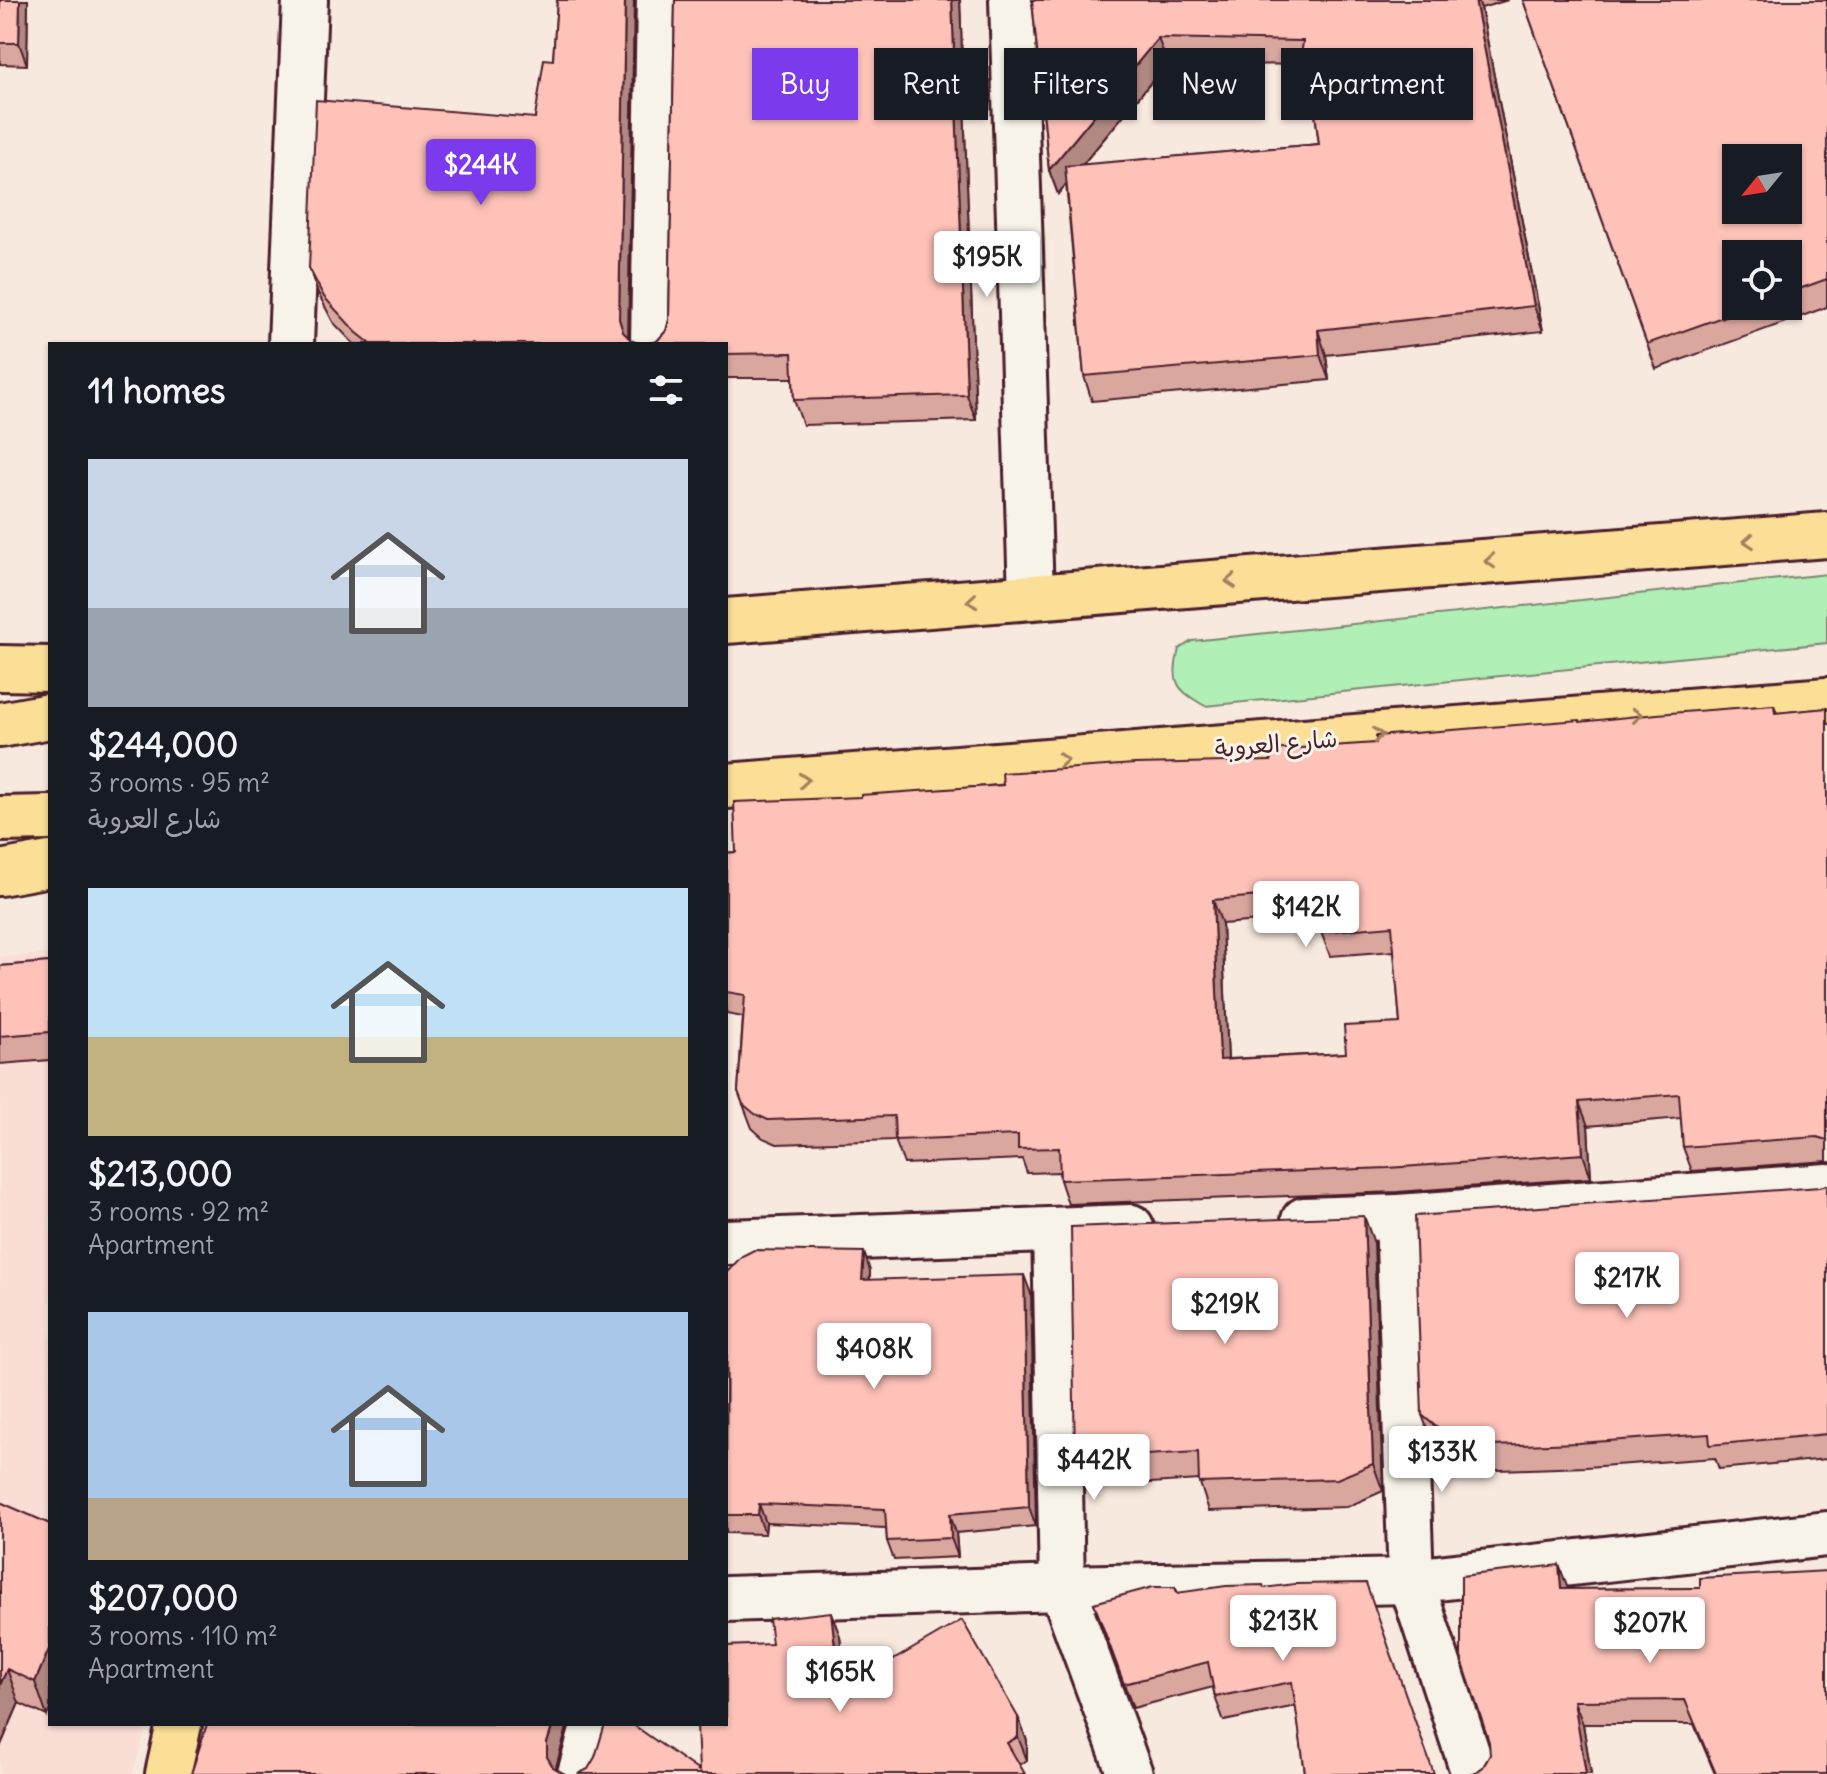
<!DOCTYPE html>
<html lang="en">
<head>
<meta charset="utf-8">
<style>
	body { margin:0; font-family:Delius,"Playpen Sans Arabic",sans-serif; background:#20242c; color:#f1f3f6; height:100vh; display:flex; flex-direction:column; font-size:30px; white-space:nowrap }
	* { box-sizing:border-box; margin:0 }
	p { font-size:26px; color:#9ea1a6 }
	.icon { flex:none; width:44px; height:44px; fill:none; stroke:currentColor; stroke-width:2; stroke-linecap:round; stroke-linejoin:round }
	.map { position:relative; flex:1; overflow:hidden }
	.sheet { position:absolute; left:48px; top:342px; width:680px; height:1384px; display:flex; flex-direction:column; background:#171b24; border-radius:0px; box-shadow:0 2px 6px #0004 }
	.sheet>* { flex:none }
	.top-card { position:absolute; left:752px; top:48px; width:760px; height:72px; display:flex; gap:16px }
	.needle { width:52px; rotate:240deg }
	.tools { position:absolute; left:1722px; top:144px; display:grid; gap:16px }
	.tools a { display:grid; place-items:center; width:80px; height:80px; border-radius:0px; background:#171b24; box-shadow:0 2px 6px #0004; font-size:40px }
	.price { position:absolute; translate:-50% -68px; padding:0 18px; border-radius:8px; background:#fff; color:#222; font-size:26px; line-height:52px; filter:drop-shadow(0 2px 4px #0008) }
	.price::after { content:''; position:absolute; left:50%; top:48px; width:24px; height:18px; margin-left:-12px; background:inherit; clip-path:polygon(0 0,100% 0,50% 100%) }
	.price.on { background:#7c3aed; color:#fff }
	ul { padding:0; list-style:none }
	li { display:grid; align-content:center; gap:16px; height:424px; padding:0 40px }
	li span { display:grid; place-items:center; height:248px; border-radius:0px; color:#555 }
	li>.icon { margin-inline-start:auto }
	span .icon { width:144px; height:144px; fill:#fffc; stroke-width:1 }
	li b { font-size:34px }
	h2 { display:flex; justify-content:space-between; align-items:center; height:96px; padding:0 40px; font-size:34px }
	.pill { padding:0 28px; border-radius:0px; background:#171b24; box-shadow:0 2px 6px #0004; font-size:28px; line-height:72px }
	.pill.on { background:#7c3aed; color:#fff }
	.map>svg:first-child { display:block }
	.built { fill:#faddd4 }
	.green { fill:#b0efb6; stroke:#7d8770; stroke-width:2 }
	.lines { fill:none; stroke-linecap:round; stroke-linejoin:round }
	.minor-casing { stroke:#4a1f2b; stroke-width:50 }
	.major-casing { stroke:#4a1f2b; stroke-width:50 }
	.minor { stroke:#f7f3e8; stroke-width:44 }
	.major { stroke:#fbdf96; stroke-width:44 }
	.wall { fill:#daa79f; stroke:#4a1f2b; stroke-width:2; fill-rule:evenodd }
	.shaded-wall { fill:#b28882; stroke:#4a1f2b; stroke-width:2 }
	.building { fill:#fec2b9; stroke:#4a1f2b; stroke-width:2; fill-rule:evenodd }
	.oneway { stroke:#a27f60 }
	.labels { text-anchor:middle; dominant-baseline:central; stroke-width:6; stroke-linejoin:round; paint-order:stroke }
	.street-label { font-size:24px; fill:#4a1f2b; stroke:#f7f3e8 }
</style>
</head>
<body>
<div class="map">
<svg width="1827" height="1774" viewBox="0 0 1827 1774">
	<rect width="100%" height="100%" fill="#f8e9df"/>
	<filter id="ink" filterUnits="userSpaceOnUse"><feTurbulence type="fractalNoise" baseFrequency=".0125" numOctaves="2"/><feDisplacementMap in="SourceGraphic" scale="16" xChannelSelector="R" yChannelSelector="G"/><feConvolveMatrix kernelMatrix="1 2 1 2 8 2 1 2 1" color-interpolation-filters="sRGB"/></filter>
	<g filter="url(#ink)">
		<polygon class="built" points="50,954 50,1724 148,1724 132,1774 0,1774 0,957"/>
		<path class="green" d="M 1827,574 L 1827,643 L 1205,706 C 1175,689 1171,682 1179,649 L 1192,641 Z"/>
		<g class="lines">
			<defs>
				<g id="minor">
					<polyline points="1012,0 1031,596"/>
					<polyline points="291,344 305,0"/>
					<polyline points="653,344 659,0"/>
					<polyline points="1398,1217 1411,1581 1474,1774"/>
					<polyline points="1304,1220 1398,1217 1827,1186"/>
					<polyline points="1055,1230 1062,1588 1130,1774"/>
					<polyline points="726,1242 1131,1227"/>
					<polyline points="726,1599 1062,1588 1411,1581 1827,1534"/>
					<polyline points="580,1774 594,1724"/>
				</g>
				<g id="major">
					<polyline points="726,621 1827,535"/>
					<polyline points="0,668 50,669"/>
					<polyline points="0,725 50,716"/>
					<polyline points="726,786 1827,700"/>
					<polyline points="0,819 50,818"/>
					<polyline points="0,873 50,864"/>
					<polyline points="168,1774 179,1724"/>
				</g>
			</defs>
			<use href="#minor" class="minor-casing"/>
			<use href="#major" class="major-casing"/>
			<use href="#minor" class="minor"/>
			<use href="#major" class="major"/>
		</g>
		<g class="wall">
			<polygon points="0,0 28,0 27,65 0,64"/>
			<polygon points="557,0 634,0 628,337 632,341 642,344 354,344 333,322 318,293 309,268 535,118 553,60"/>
			<polygon points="675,0 960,0 976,420 803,425 794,400 793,378 726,378 726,344 657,341 666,331 669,320"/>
			<path d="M 1032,0 L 1508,0 L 1481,8 L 1543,331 L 1326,355 L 1329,380 L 1092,401 L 1084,376 L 1066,184 L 1058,194 L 1049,170 ZM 1167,63 L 1304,65 L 1310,82 L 1311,82 L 1319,144 L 1082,165 Z"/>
			<path d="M 1523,0 L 1827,0 L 1827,307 L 1656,369 ZM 1788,254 L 1788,306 L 1736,306 Z"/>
			<path d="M 1774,705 L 1777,713 L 1827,708 L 1827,1161 L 1692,1171 L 1683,1147 L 1681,1118 L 1588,1126 L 1591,1178 L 1397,1192 L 1068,1204 L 1060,1180 L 1059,1172 L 1027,1173 L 1022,1159 L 904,1164 L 895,1140 L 777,1144 L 763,1138 L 752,1128 L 738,1091 L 743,1017 L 726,1014 L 726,853 L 736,852 L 861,797 L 1271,761 L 1376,743 L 1580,722 ZM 1320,916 L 1321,932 L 1330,956 L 1394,951 L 1400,1023 L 1346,1053 L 1228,1059 L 1222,924 Z"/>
			<polygon points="50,962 50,1060 0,1064 0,966"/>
			<polygon points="1827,1185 1827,1459 1719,1469 1715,1458 1586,1467 1468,1471 1431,1439 1422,1415 1820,1187"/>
			<polygon points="1374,1243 1383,1491 1347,1507 1209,1511 1199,1480 1085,1487 1075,1459"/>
			<polygon points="870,1271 870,1280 1031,1294 1036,1526 956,1533 958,1557 894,1560 887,1541 886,1528 766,1523 765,1534 726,1533 726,1283"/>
			<polygon points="0,1502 47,1716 19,1703 0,1747"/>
			<polygon points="1559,1565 1567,1589 1700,1588 1827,1774 1715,1774 1694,1724 1583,1724 1591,1774 1469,1774 1474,1774 1483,1767 1490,1755"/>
			<polygon points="1175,1587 1178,1593 1264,1588 1434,1774 1305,1772 1296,1706 1224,1721 1215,1697 1213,1687 1133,1708 1094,1603"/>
			<polygon points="840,1636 846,1687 1018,1717 1027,1741 1027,1760 1020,1765 699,1771 772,1644"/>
		</g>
		<g class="shaded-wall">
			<polygon points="20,0 28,0 27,65 19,43"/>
			<polygon points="625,0 634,0 628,344 623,332 619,319"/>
			<polygon points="952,0 960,0 976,420 967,395"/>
			<polygon points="1475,0 1478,0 1481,8 1543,331 1534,306"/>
			<polygon points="1158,38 1167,63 1058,194 1049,170"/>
			<polygon points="1318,330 1326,355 1329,380 1320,355"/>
			<polygon points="1213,900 1222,924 1229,1084 1220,1060"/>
			<polygon points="1579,1102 1588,1126 1591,1178 1583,1154"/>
			<polygon points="1364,1216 1374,1243 1383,1491 1373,1464"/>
			<polygon points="864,1252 870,1271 869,1299 862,1280"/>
			<polygon points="1024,1275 1031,1294 1036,1526 1029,1507"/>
			<polygon points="759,1504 766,1523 765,1534 758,1515"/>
			<polygon points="950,1514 956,1533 958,1557 951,1538"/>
			<polygon points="1559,1565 1568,1589 1561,1589"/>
			<polygon points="831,1612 840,1636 849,1714 840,1691"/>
			<polygon points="50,1647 50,1710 47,1716 35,1682"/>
			<polygon points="7,1669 19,1703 0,1747 0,1685"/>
			<polygon points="1574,1701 1583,1724 1591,1774 1586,1774"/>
			<polygon points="1018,1717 1027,1741 1027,1760 1018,1737"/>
			<polygon points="553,1724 568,1724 556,1767 556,1774 547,1757 547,1743"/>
		</g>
		<g class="building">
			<polygon points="0,0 20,0 19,43 0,43"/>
			<polygon points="557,0 625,0 619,319 623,332 632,341 642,344 371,344 356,332 324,297 309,268 316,100 535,118 544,59 553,60"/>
			<polygon points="675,0 952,0 967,395 794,400 792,353 726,354 726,344 644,344 657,341 666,331 669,320"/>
			<polygon points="1032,0 1475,0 1534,306 1318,330 1320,355 1084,376 1065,166 1319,144 1308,58 1301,57 1303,41 1158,38 1049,170"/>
			<path d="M 1523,0 L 1827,0 L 1827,279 L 1788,293 L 1788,254 L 1736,254 L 1736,306 L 1753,306 L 1647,344 ZM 1736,158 L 1788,158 L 1788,210 L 1736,210 Z"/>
			<path d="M 1774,705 L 1775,713 L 1827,708 L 1827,1140 L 1817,1137 L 1683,1147 L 1679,1094 L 1579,1102 L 1583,1154 L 1388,1168 L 1060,1180 L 1059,1148 L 1018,1149 L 1018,1135 L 895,1140 L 894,1116 L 768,1120 L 755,1114 L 743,1104 L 738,1091 L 745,995 L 726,992 L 726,853 L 736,852 L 734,802 L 861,797 L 861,795 L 1003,785 L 1002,773 L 1135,764 L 1271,761 L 1270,750 L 1376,743 L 1376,736 L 1580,720 L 1580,722 L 1657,714 ZM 1318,891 L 1321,932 L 1392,926 L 1400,1023 L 1344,1026 L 1346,1053 L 1220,1060 L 1213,900 Z"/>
			<polygon points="50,962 50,1032 0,1036 0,966"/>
			<polygon points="1827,1185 1827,1434 1710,1445 1709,1434 1578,1443 1460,1447 1422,1415 1415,1216 1820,1187"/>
			<polygon points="1364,1216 1373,1464 1337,1479 1199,1483 1198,1452 1075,1459 1071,1227"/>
			<polygon points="754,1250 864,1252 862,1280 1024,1275 1029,1507 950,1514 951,1538 887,1541 885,1509 759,1504 758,1515 726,1515 727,1272 742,1256"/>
			<polygon points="0,1502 50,1524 50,1647 35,1682 7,1669 0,1685"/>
			<polygon points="1559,1565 1561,1589 1700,1588 1700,1578 1827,1571 1827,1774 1716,1774 1685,1700 1574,1701 1586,1774 1469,1774 1474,1774 1483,1767 1490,1755 1489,1742 1461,1657 1461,1576"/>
			<polygon points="1366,1583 1434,1774 1299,1774 1305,1772 1292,1682 1215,1697 1208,1662 1124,1684 1094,1603 1153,1587 1175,1587 1177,1593 1226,1586 1263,1585 1264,1588 1295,1584"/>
			<polygon points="831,1612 840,1691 962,1620 1018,1717 1018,1737 1007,1743 1025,1774 578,1774 588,1769 595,1757 605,1724 632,1724 699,1771 697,1724 726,1724 726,1646 772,1644 769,1619"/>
			<polygon points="207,1724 553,1724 547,1743 547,1757 553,1767 565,1774 191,1774"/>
		</g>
		<defs><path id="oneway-chevron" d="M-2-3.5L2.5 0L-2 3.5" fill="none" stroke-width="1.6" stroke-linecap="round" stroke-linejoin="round" transform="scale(2)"/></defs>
		<g class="oneway">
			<use href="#oneway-chevron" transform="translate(1749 541) rotate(176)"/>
			<use href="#oneway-chevron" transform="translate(1490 561) rotate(176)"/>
			<use href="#oneway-chevron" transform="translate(1231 581) rotate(176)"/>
			<use href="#oneway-chevron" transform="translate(972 601) rotate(175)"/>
			<use href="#oneway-chevron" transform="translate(1637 715) rotate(-5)"/>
			<use href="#oneway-chevron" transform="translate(1378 735) rotate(-5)"/>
			<use href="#oneway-chevron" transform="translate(1063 760) rotate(-5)"/>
			<use href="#oneway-chevron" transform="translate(804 780) rotate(-5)"/>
		</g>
	</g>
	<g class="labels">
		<g class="street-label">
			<text transform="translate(1276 743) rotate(-5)">شارع العروبة</text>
		</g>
	</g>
</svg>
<div class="tools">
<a><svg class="needle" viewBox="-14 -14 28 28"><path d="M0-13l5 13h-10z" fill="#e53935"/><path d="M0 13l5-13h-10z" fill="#9ea1a6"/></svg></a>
<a><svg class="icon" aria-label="locate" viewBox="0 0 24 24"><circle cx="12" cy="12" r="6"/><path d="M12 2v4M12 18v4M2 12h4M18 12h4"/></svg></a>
</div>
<b class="price on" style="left:481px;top:207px">$244K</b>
<b class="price" style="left:987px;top:299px">$195K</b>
<b class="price" style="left:1306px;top:949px">$142K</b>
<b class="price" style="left:1627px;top:1320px">$217K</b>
<b class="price" style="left:1225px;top:1346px">$219K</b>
<b class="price" style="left:874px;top:1391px">$408K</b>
<b class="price" style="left:1442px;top:1494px">$133K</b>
<b class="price" style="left:1094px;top:1502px">$442K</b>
<b class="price" style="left:1283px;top:1663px">$213K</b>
<b class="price" style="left:1650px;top:1665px">$207K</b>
<b class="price" style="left:840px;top:1714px">$165K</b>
<div class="top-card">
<a class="pill on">Buy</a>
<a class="pill">Rent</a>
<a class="pill">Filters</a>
<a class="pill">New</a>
<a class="pill">Apartment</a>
</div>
<section class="sheet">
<h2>11 homes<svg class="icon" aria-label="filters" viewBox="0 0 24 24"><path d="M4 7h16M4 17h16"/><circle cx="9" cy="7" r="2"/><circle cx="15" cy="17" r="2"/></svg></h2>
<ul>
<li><span style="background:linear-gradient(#c9d6e8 60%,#9aa5b1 0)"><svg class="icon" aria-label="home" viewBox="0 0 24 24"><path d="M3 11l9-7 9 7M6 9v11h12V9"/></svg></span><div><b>$244,000</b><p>3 rooms · 95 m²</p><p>شارع العروبة</p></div></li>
<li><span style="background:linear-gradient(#bfe0f5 60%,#c2b280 0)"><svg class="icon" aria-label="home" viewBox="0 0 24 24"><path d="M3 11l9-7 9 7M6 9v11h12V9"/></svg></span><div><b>$213,000</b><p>3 rooms · 92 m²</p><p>Apartment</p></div></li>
<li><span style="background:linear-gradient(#a9c7e8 75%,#b9a48a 0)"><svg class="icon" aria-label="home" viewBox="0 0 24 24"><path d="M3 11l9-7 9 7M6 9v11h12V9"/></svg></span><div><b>$207,000</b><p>3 rooms · 110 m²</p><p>Apartment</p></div></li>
</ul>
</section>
</div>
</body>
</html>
